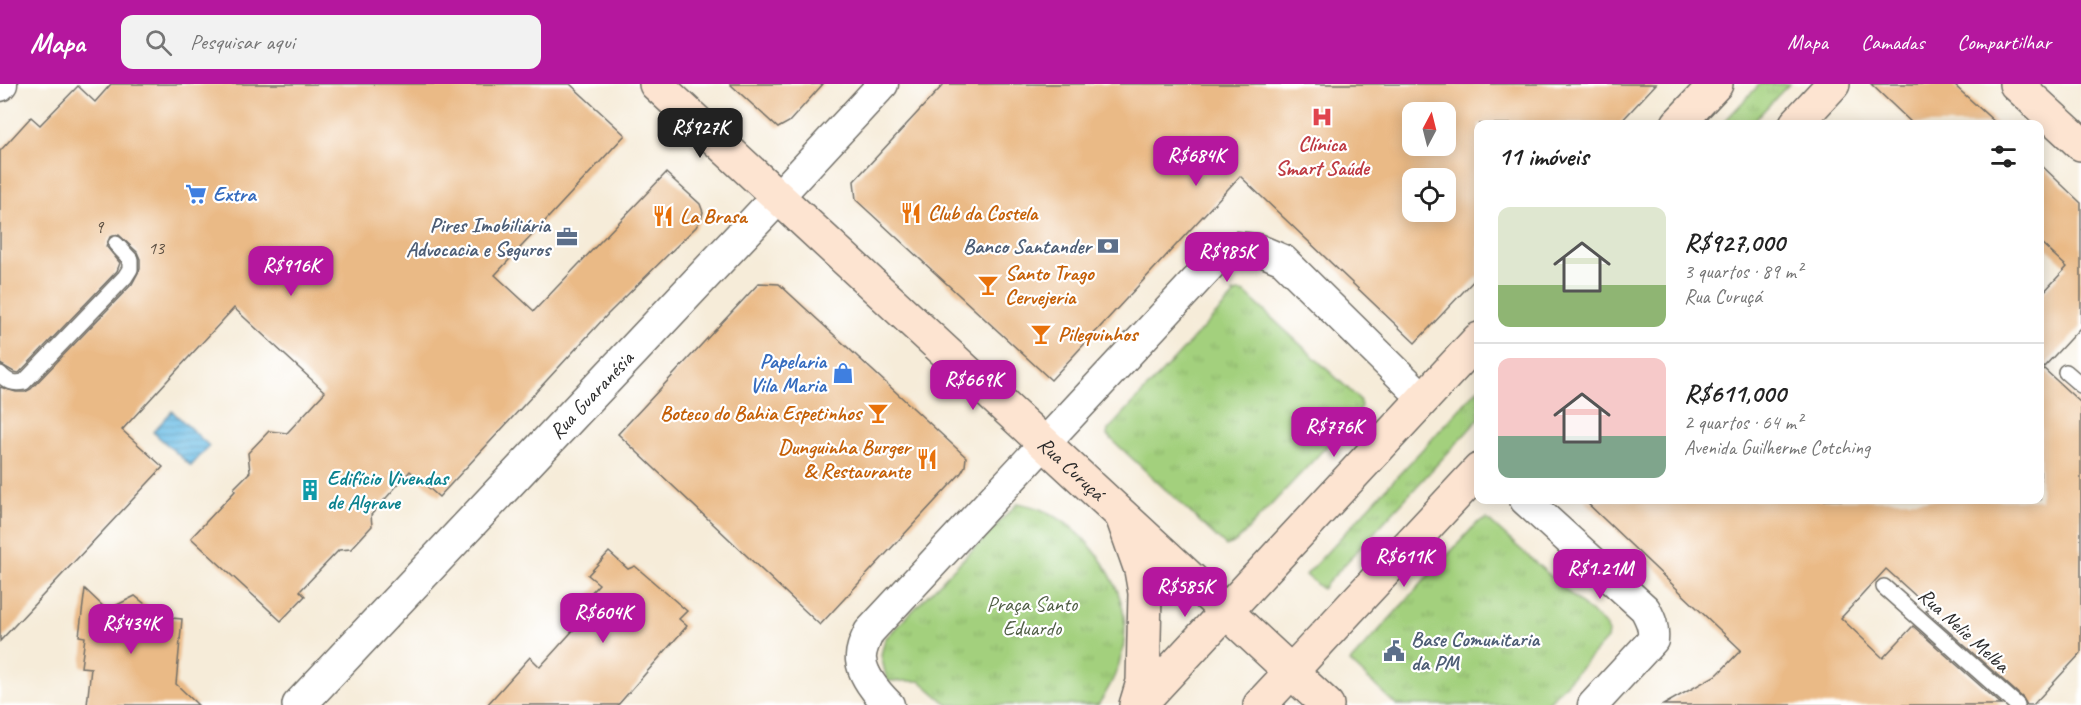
<!DOCTYPE html>
<html lang="pt">
<head>
<meta charset="utf-8">
<style>
	body { margin:0; font-family:Caveat,sans-serif; background:#f2f2f2; color:#222; height:100vh; display:flex; flex-direction:column; font-size:22px; white-space:nowrap }
	* { box-sizing:border-box; margin:0 }
	p { font-size:20px; color:#767676 }
	.icon { flex:none; width:33px; height:33px; fill:none; stroke:currentColor; stroke-width:2; stroke-linecap:round; stroke-linejoin:round }
	.map { position:relative; flex:1; overflow:hidden }
	.sheet { position:absolute; left:1474px; top:36px; width:570px; height:384px; display:flex; flex-direction:column; background:#fff; border-radius:12px; box-shadow:0 3px 15px #0003 }
	.sheet>* { flex:none }
	.needle { width:39px; rotate:7deg }
	.buttons { position:absolute; left:1402px; top:18px; display:grid; gap:12px }
	.buttons a { display:grid; place-items:center; width:54px; height:54px; border-radius:12px; background:#fff; box-shadow:0 3px 15px #0003; font-size:30px }
	.price { position:absolute; translate:-50% -51px; padding:0 14px; border-radius:12px; background:#b5179e; color:#fff; font-size:20px; line-height:39px; filter:drop-shadow(0 2px 3px #0008) }
	.price::after { content:''; position:absolute; left:50%; top:36px; width:18px; height:14px; margin-left:-9px; background:inherit; clip-path:polygon(0 0,100% 0,50% 100%) }
	.price.on { background:#222; color:#fff }
	ul { padding:0; list-style:none }
	li { display:flex; align-items:center; gap:18px; height:150px; padding:0 24px }
	li+li { border-top:2px solid #e0e0e0 }
	li span { display:grid; place-items:center; flex:none; width:168px; height:120px; border-radius:12px; color:#555 }
	li>.icon { margin-inline-start:auto }
	span .icon { width:72px; height:72px; fill:#fffc; stroke-width:1 }
	li b { font-size:26px }
	h2 { display:flex; justify-content:space-between; align-items:center; height:72px; padding:0 24px; font-size:26px }
	header { display:flex; align-items:center; gap:36px; box-sizing:border-box; height:84px; padding:0 30px; background:#b5179e; color:#fff }
	header strong { font-size:28px }
	nav { display:flex; gap:33px; margin-inline-start:auto; font-size:21px }
	.search { width:420px; height:54px; background:#f2f2f2; display:flex; align-items:center; gap:15px; box-sizing:border-box; padding:0 21px; border-radius:12px; color:#767676; font-size:22px }
	.map>svg:first-child { display:block }
	.grass { fill:url(#grass-tufts); stroke:#677e54; stroke-width:1.5 }
	.water { fill:url(#water-rules); stroke:#4a7488; stroke-width:1.5 }
	.building { fill:#eaba86; fill-rule:evenodd }
	.lines { fill:none; stroke-linecap:round; stroke-linejoin:round }
	.service-casing { stroke:#726f68; stroke-width:18 }
	.minor-casing { stroke:#726f68; stroke-width:33 }
	.tertiary-casing { stroke:#726f68; stroke-width:36 }
	.secondary-casing { stroke:#726f68; stroke-width:36 }
	.service { stroke:#fff; stroke-width:15 }
	.minor { stroke:#fff; stroke-width:30 }
	.tertiary { stroke:#fff; stroke-width:33 }
	.secondary { stroke:#fde4d1; stroke-width:33 }
	.labels { text-anchor:middle; dominant-baseline:central; stroke-width:4.5; stroke-linejoin:round; paint-order:stroke }
	.number-label { font-size:18px; fill:#5b4f42 }
	.health-label { font-size:21px; font-weight:bold; fill:#be3a42; stroke:#fff }
	.shop-label { font-size:21px; font-weight:bold; fill:#366cbe; stroke:#fff; text-anchor:start }
	.food-label { font-size:21px; font-weight:bold; fill:#c56008; stroke:#fff; text-anchor:start }
	.service-label { font-size:21px; font-weight:bold; fill:#4e5e75; stroke:#fff; text-anchor:end }
	.street-label { font-size:21px; fill:#2b2b2b; stroke:#fff }
	.culture-label { font-size:21px; font-weight:bold; fill:#0d838f; stroke:#fff; text-anchor:start }
	.park-label { font-size:21px; fill:#4f5d44; stroke:#fff }
</style>
</head>
<body>
<header>
<strong>Mapa</strong>
<div class="search"><svg class="icon" aria-label="search" viewBox="0 0 24 24"><circle cx="10" cy="10" r="6"/><path d="M15 15l6 6"/></svg>Pesquisar aqui</div>
<nav><a>Mapa</a><a>Camadas</a><a>Compartilhar</a></nav>
</header>
<div class="map">
<svg width="2081" height="621" viewBox="0 0 2081 621">
	<defs>
		<pattern id="grass-tufts" width="24" height="20" patternUnits="userSpaceOnUse" patternTransform="scale(1.5)"><rect width="24" height="20" fill="#a3d07d"/><path d="M3 7l-1-3M5 7V3M7 7l1-3M15 17l-1-3M17 17v-4M19 17l1-3" fill="none" stroke="#8cb36c"/></pattern>
		<pattern id="water-rules" width="6" height="5" patternUnits="userSpaceOnUse" patternTransform="scale(1.5)"><rect width="6" height="5" fill="#6abde6"/><path d="M0 2.5h6" fill="none" stroke="#579abb"/></pattern>
	</defs>
	<rect width="100%" height="100%" fill="#fff"/>
	<filter id="ink" filterUnits="userSpaceOnUse"><feTurbulence type="fractalNoise" baseFrequency=".0167" numOctaves="2"/><feDisplacementMap in="SourceGraphic" scale="12" xChannelSelector="R" yChannelSelector="G"/><feConvolveMatrix kernelMatrix="1 2 1 2 8 2 1 2 1" color-interpolation-filters="sRGB"/></filter>
	<filter id="wash" filterUnits="userSpaceOnUse"><feTurbulence type="fractalNoise" baseFrequency=".008" numOctaves="4" result="noise"/><feDisplacementMap in="SourceGraphic" scale="24" xChannelSelector="R" yChannelSelector="G"/><feGaussianBlur stdDeviation="1.35" result="paint"/><feColorMatrix in="noise" values="0 0 0 0 0 0 0 0 0 0 0 0 0 0 0 0 0 1.4 0 .05"/><feComposite in="paint" operator="in"/></filter>
	<g filter="url(#wash)">
		<rect width="100%" height="100%" fill="#f6ecd9"/>
		<g class="grass">
			<polygon points="1760,0 1789,0 1751,40 1722,40"/>
			<polygon points="1240,208 1245,209 1359,315 1361,321 1360,327 1236,458 1226,462 1107,351 1108,346 1235,210 1232,209"/>
			<polygon points="1479,304 1479,335 1322,505 1306,491"/>
			<path d="M 1018,419 C 1025,421 1033,422 1040,425 C 1085,443 1123,495 1125,543 C 1125,572 1114,598 1098,621 L 948,621 L 920,597 L 887,597 L 881,571 L 885,555 Z"/>
			<polygon points="1487,435 1607,543 1608,548 1607,555 1546,621 1396,621 1350,578 1477,439"/>
		</g>
		<polygon class="water" points="172,327 209,362 191,382 153,348"/>
		<g id="blocks">
			<g class="building">
				<polygon points="111,0 570,0 625,51 495,191 534,227 666,89 700,120 703,128 701,135 696,143 608,230 439,413 410,387 371,431 372,442 351,465 339,466 300,507 305,512 281,537 191,454 235,407 234,404 250,388 248,369 269,347 287,349 325,308 234,224 122,346 163,383 0,557 0,303 16,308 25,308 31,305 132,200 140,185 140,175 137,168 119,151 110,153 106,162 120,179 117,187 19,289 14,288 0,280 0,67 31,33 40,41 78,2 95,18"/>
				<polygon points="730,0 823,0 789,38 778,44"/>
				<path d="M 944,0 L 1656,0 L 1619,40 L 1479,40 L 1479,191 L 1415,259 L 1240,92 L 1051,296 L 856,116 L 854,97 ZM 1413,28 L 1446,28 L 1446,62 L 1413,62 ZM 1413,94 L 1446,94 L 1446,128 L 1413,128 Z"/>
				<polygon points="1871,0 1953,0 1997,40 1913,40"/>
				<polygon points="2040,80 2081,119 2081,243 2043,284 2081,319 2081,569 2033,621 2027,621 2023,614 1926,527 1929,524 1886,485 1841,534 1883,574 1913,542 2002,621 1663,621 1718,590 1741,566 1584,416 2040,416 2040,212 2067,183 2040,158"/>
				<polygon points="759,199 779,200 966,373 965,382 961,389 820,541 618,350"/>
				<polygon points="609,468 628,485 635,482 687,527 679,535 687,542 618,621 487,621 530,573 540,583 587,531 578,523 599,500 588,491"/>
				<polygon points="85,505 107,526 135,512 161,533 182,535 176,600 198,621 87,621 91,584 81,583 85,553 79,552"/>
			</g>
		</g>
	</g>
	<g filter="url(#ink)">
		<use href="#blocks" fill-opacity="0" stroke="#726f68" stroke-width="1.5"/>
		<g class="lines">
			<defs>
				<g id="service">
					<polyline points="2066,288 2081,301"/>
					<path d="M 0,290 C 8,298 13,300 24,298 L 125,193 L 130,185 L 130,175 L 116,160"/>
					<polyline points="1884,503 2017,621"/>
				</g>
				<g id="minor">
					<polyline points="0,2 2,0"/>
					<polyline points="779,112 883,0"/>
					<path d="M 1525,416 L 1645,525 C 1651,536 1654,543 1653,556 L 1593,621"/>
					<path d="M 889,621 C 878,610 863,592 861,576 C 860,567 865,557 869,548 L 1218,173 L 1236,163 L 1257,165 L 1283,176 L 1424,315"/>
				</g>
				<g id="tertiary">
					<path id="s1" d="M 299,621 L 779,112"/>
				</g>
				<g id="secondary">
					<path id="s2" d="M 656,0 L 1327,621"/>
					<polyline points="2016,0 2081,60"/>
					<polyline points="1678,40 1716,0"/>
					<polyline points="1796,40 1833,0"/>
					<polyline points="1123,435 1141,486 1145,509 1143,598 1136,621"/>
					<polyline points="1139,621 1479,255"/>
					<polyline points="1260,621 1479,386"/>
				</g>
			</defs>
			<use href="#service" class="service-casing"/>
			<use href="#minor" class="minor-casing"/>
			<use href="#tertiary" class="tertiary-casing"/>
			<use href="#secondary" class="secondary-casing"/>
			<use href="#service" class="service"/>
			<use href="#minor" class="minor"/>
			<use href="#tertiary" class="tertiary"/>
			<use href="#secondary" class="secondary"/>
		</g>
	</g>
	<defs>
		<symbol id="hospital-bare" viewBox="-9 -9 18 18"><path d="M-5-5h3v3.5h4V-5h3V5h-3V1.5h-4V5h-3Z" fill="#e0444e" stroke="#fff" stroke-width="2.5" paint-order="stroke"/></symbol>
		<symbol id="supermarket-bare" viewBox="-9 -9 18 18"><path d="M-6-5.5h2.5l.6 2H6L4.5 2H-2.5L-4.4-4H-6ZM-1.5 3.2a1.3 1.3 0 1 0 .1 0ZM3 3.2a1.3 1.3 0 1 0 .1 0Z" fill="#3f7fe0" stroke="#fff" stroke-width="2.5" paint-order="stroke"/></symbol>
		<symbol id="restaurant-bare" viewBox="-9 -9 18 18"><path d="M-5-6h1v4h1v-4h1v4h1v-4h1v5L-1.5 .5V6h-2V.5L-5-1ZM5-6V6H3V1.5H1.5Q1.5-4 5-6Z" fill="#e8710a" stroke="#fff" stroke-width="2.5" paint-order="stroke"/></symbol>
		<symbol id="office-bare" viewBox="-9 -9 18 18"><path d="M-6-3h4V-5.5h4V-3h4V5H-6ZM-1-4.5V-3h2v-1.5ZM-6 0V1H6V0Z" fill="#5c6f8a" stroke="#fff" stroke-width="2.5" paint-order="stroke"/></symbol>
		<symbol id="bank-bare" viewBox="-9 -9 18 18"><path d="M-6-4H6V4H-6ZM0-2.3a2.3 2.3 0 1 0 0 4.6a2.3 2.3 0 1 0 0-4.6Z" fill="#5c6f8a" stroke="#fff" stroke-width="2.5" paint-order="stroke"/></symbol>
		<symbol id="bar-bare" viewBox="-9 -9 18 18"><path d="M-6-5H6L.8 .8V4.5H3.5V6h-7V4.5H-.8V.8Z" fill="#e8710a" stroke="#fff" stroke-width="2.5" paint-order="stroke"/></symbol>
		<symbol id="shop-bare" viewBox="-9 -9 18 18"><path d="M-5-2.5h2.3a2.7 3.5 0 0 1 5.4 0H5L5.5 6h-11ZM-1.5-2.5h3a1.5 2.3 0 0 0-3 0Z" fill="#3f7fe0" stroke="#fff" stroke-width="2.5" paint-order="stroke"/></symbol>
		<symbol id="building-bare" viewBox="-9 -9 18 18"><path d="M-4-6H4V6H1V3H-1V6H-4ZM-2.5-4.3h1.7v1.8h-1.7ZM.8-4.3h1.7v1.8H.8ZM-2.5-1h1.7V.8h-1.7ZM.8-1h1.7V.8H.8Z" fill="#0f9aa8" stroke="#fff" stroke-width="2.5" paint-order="stroke"/></symbol>
		<symbol id="civic-bare" viewBox="-9 -9 18 18"><path d="M-.6-6.5H3V-4.5H.6V-3L4-1V1h2V6H-6V1h2V-1L-.6-3ZM-1.2 2.5V6h2.4V2.5Z" fill="#5c6f8a" stroke="#fff" stroke-width="2.5" paint-order="stroke"/></symbol>
	</defs>
	<g fill-rule="evenodd">
		<use href="#hospital-bare" x="1307" y="18" width="30" height="30"/>
		<use href="#supermarket-bare" x="181" y="95" width="30" height="30"/>
		<use href="#restaurant-bare" x="896" y="114" width="30" height="30"/>
		<use href="#restaurant-bare" x="648" y="117" width="30" height="30"/>
		<use href="#office-bare" x="552" y="138" width="30" height="30"/>
		<use href="#bank-bare" x="1093" y="147" width="30" height="30"/>
		<use href="#bar-bare" x="973" y="186" width="30" height="30"/>
		<use href="#bar-bare" x="1026" y="235" width="30" height="30"/>
		<use href="#shop-bare" x="828" y="274" width="30" height="30"/>
		<use href="#bar-bare" x="863" y="314" width="30" height="30"/>
		<use href="#restaurant-bare" x="912" y="360" width="30" height="30"/>
		<use href="#building-bare" x="295" y="391" width="30" height="30"/>
		<use href="#civic-bare" x="1379" y="552" width="30" height="30"/>
	</g>
	<g class="labels">
		<g class="number-label">
			<text x="99" y="143">9</text>
			<text x="156" y="164">13</text>
		</g>
		<g class="health-label">
			<text x="1322" y="60">Clínica<tspan x="1322" dy="24">Smart Saúde</tspan></text>
		</g>
		<g class="shop-label">
			<text x="213" y="110">Extra</text>
			<text x="826" y="277" text-anchor="end">Papelaria<tspan x="826" dy="24">Vila Maria</tspan></text>
		</g>
		<g class="food-label">
			<text x="928" y="129">Club da Costela</text>
			<text x="680" y="132">La Brasa</text>
			<text x="1005" y="189">Santo Trago<tspan x="1005" dy="24">Cervejeria</tspan></text>
			<text x="1058" y="250">Pilequinhos</text>
			<text x="861" y="329" text-anchor="end">Boteco do Bahia Espetinhos</text>
			<text x="910" y="363" text-anchor="end">Dunguinha Burger<tspan x="910" dy="24">&amp; Restaurante</tspan></text>
		</g>
		<g class="service-label">
			<text x="550" y="141">Pires Imobiliária<tspan x="550" dy="24">Advocacia e Seguros</tspan></text>
			<text x="1091" y="162">Banco Santander</text>
			<text x="1411" y="555" text-anchor="start">Base Comunitaria<tspan x="1411" dy="24">da PM</tspan></text>
		</g>
		<g class="street-label">
			<text stroke="none"><textPath href="#s1" startOffset="426">Rua Guaranésia</textPath></text>
			<text stroke="none"><textPath href="#s2" startOffset="566">Rua Curuçá</textPath></text>
			<text transform="translate(1964 546) rotate(42)">Rua Nelie Melba</text>
		</g>
		<g class="culture-label">
			<text x="327" y="394">Edifício Vivendas<tspan x="327" dy="24">de Algrave</tspan></text>
		</g>
		<g class="park-label">
			<text x="1032" y="520">Praça Santo<tspan x="1032" dy="24">Eduardo</tspan></text>
		</g>
	</g>
</svg>
<div class="buttons">
<a><svg class="needle" viewBox="-14 -14 28 28"><path d="M0-13l5 13h-10z" fill="#e53935"/><path d="M0 13l5-13h-10z" fill="#767676"/></svg></a>
<a><svg class="icon" aria-label="locate" viewBox="0 0 24 24"><circle cx="12" cy="12" r="6"/><path d="M12 2v4M12 18v4M2 12h4M18 12h4"/></svg></a>
</div>
<b class="price on" style="left:700px;top:75px">R$927K</b>
<b class="price" style="left:1196px;top:103px">R$684K</b>
<b class="price" style="left:1227px;top:199px">R$985K</b>
<b class="price" style="left:291px;top:213px">R$916K</b>
<b class="price" style="left:973px;top:327px">R$669K</b>
<b class="price" style="left:1334px;top:374px">R$776K</b>
<b class="price" style="left:1404px;top:504px">R$611K</b>
<b class="price" style="left:1600px;top:516px">R$1.21M</b>
<b class="price" style="left:1185px;top:534px">R$585K</b>
<b class="price" style="left:603px;top:560px">R$604K</b>
<b class="price" style="left:131px;top:571px">R$434K</b>
<section class="sheet">
<h2>11 imóveis<svg class="icon" aria-label="filters" viewBox="0 0 24 24"><path d="M4 7h16M4 17h16"/><circle cx="9" cy="7" r="2"/><circle cx="15" cy="17" r="2"/></svg></h2>
<ul>
<li><span style="background:linear-gradient(#dfe7d0 65%,#8fb573 0)"><svg class="icon" aria-label="home" viewBox="0 0 24 24"><path d="M3 11l9-7 9 7M6 9v11h12V9"/></svg></span><div><b>R$927,000</b><p>3 quartos · 89 m²</p><p>Rua Curuçá</p></div></li>
<li><span style="background:linear-gradient(#f6c9c9 65%,#7fa58c 0)"><svg class="icon" aria-label="home" viewBox="0 0 24 24"><path d="M3 11l9-7 9 7M6 9v11h12V9"/></svg></span><div><b>R$611,000</b><p>2 quartos · 64 m²</p><p>Avenida Guilherme Cotching</p></div></li>
</ul>
</section>
</div>
</body>
</html>
